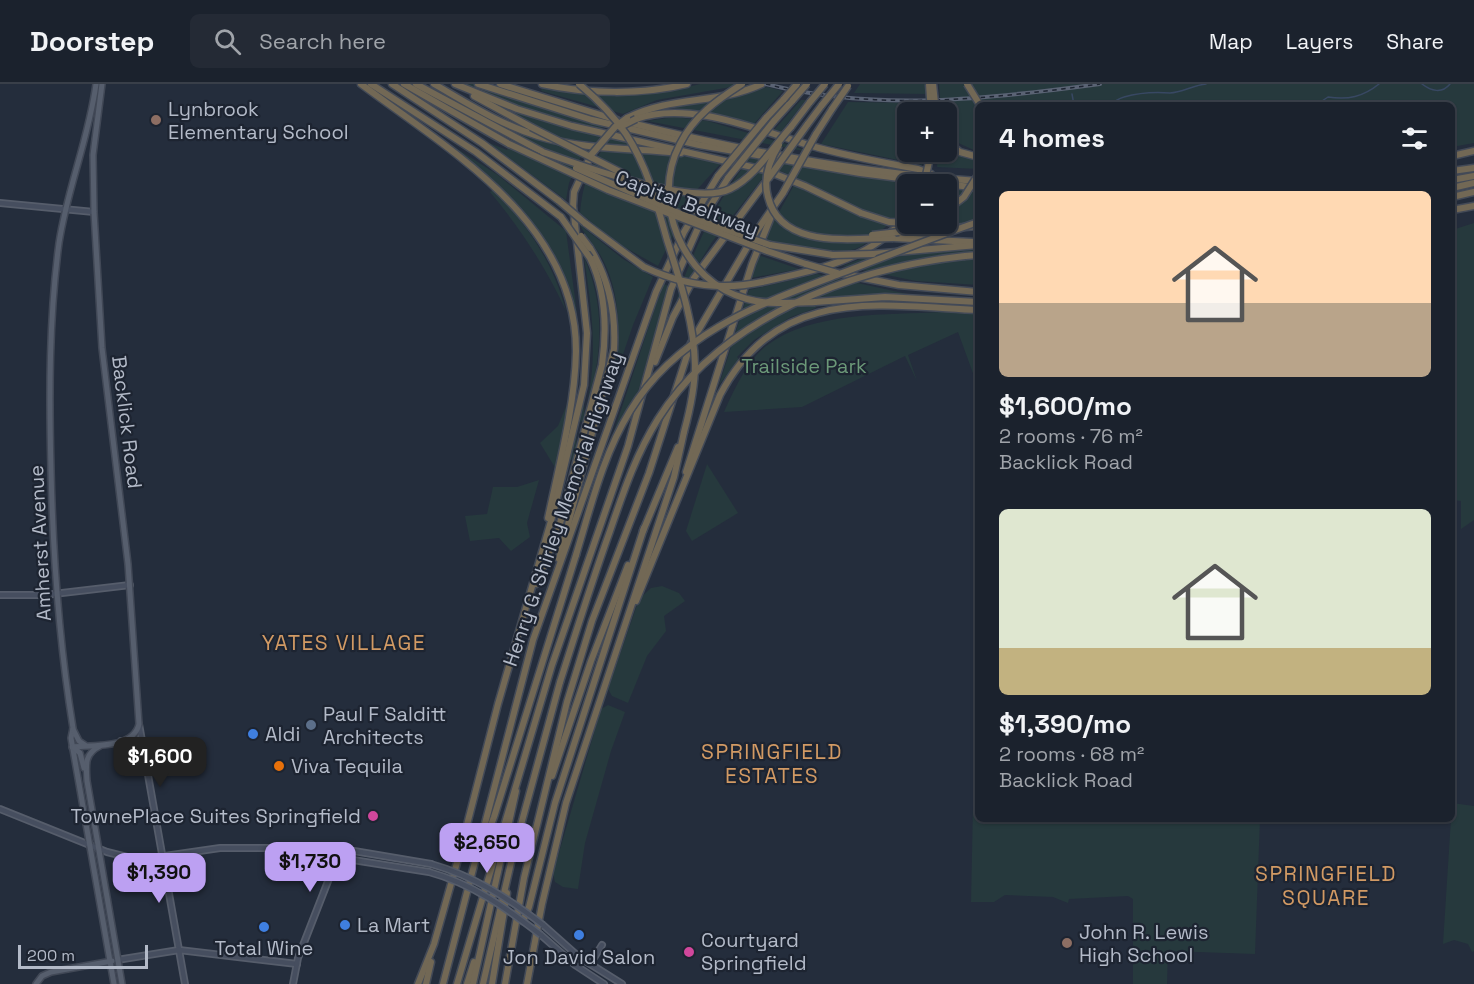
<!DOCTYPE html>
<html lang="en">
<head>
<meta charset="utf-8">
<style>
	body { margin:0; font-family:"Space Grotesk",sans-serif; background:#242a35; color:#f1f3f6; height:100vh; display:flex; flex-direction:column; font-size:22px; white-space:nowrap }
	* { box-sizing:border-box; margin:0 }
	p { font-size:20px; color:#a0a4aa }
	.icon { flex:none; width:33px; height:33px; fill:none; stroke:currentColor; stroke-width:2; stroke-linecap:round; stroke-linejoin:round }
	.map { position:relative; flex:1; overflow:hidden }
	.side { position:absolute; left:975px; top:18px; width:480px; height:720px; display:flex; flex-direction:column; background:#1b222d; border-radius:9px; box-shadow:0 2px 4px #0004,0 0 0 2px #393f49 }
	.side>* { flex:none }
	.fabs { position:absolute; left:897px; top:18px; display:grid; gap:12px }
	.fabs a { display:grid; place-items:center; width:60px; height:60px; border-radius:9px; background:#1b222d; box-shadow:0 2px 4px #0004,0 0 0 2px #393f49; font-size:30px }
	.scale { position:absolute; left:18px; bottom:15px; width:130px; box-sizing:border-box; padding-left:6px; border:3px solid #b3bac8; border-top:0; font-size:16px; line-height:21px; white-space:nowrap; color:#b3bac8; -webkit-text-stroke:4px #1d2431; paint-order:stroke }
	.price { position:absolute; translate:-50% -51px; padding:0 14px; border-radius:12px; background:#bca0f2; color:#111; font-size:20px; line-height:39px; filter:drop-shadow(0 2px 3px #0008) }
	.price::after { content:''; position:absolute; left:50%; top:36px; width:18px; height:14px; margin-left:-9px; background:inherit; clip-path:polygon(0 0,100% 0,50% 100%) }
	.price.active { background:#222; color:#fff }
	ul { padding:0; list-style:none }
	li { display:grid; align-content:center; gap:12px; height:318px; padding:0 24px }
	li span { display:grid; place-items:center; height:186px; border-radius:9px; color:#555 }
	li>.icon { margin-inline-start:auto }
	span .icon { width:108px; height:108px; fill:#fffc; stroke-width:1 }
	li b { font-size:26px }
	h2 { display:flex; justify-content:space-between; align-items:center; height:72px; padding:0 24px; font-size:26px }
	header { display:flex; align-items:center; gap:36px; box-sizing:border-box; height:84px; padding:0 30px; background:#1b222d; border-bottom:2px solid #393f49 }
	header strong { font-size:28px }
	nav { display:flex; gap:33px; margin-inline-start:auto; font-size:21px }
	.search { width:420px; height:54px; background:#242a35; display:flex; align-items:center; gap:15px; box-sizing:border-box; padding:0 21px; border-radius:9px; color:#a0a4aa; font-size:22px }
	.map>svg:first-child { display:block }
	.green { fill:#26393d }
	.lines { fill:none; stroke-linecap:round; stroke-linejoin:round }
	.stream { stroke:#384863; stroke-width:1.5 }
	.secondary-casing { stroke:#565d6b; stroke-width:8 }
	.primary-casing { stroke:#414856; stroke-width:8 }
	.highway-casing { stroke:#434a57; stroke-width:9 }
	.secondary { stroke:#464e5f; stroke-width:4.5 }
	.primary { stroke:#565e6d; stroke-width:5 }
	.highway { stroke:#726855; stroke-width:6 }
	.rail-casing { stroke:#5a6374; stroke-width:4 }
	.rail { stroke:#1d2431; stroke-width:1.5; stroke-dasharray:4.5; stroke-linecap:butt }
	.secondary-bridge-casing { stroke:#565d6b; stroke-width:8; stroke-linecap:butt }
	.highway-bridge-casing { stroke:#434a57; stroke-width:9; stroke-linecap:butt }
	.secondary-bridge { stroke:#464e5f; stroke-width:4.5 }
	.highway-bridge { stroke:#726855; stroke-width:6 }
	.education-dot { fill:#8d6e63; stroke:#1d2431; stroke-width:2 }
	.service-dot { fill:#5c6f8a; stroke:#1d2431; stroke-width:2 }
	.shop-dot { fill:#3f7fe0; stroke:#1d2431; stroke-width:2 }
	.food-dot { fill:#e8710a; stroke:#1d2431; stroke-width:2 }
	.hotel-dot { fill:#d1479c; stroke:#1d2431; stroke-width:2 }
	.labels { text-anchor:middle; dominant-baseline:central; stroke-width:4.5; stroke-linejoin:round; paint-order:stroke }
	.poi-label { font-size:20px; fill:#b3bac8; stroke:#1d2431; text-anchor:start }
	.street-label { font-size:20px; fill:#b3bac8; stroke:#1d2431 }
	.park-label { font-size:20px; fill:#6b9878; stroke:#1d2431 }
	.neighbourhood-label { font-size:21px; letter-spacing:1.5px; fill:#d29a64; stroke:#1d2431 }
</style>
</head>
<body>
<header>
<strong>Doorstep</strong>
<div class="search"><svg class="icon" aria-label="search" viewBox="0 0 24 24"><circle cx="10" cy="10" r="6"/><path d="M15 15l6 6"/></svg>Search here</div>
<nav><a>Map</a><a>Layers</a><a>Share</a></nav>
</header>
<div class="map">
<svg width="1474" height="900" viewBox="0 0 1474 900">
	<rect width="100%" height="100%" fill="#242d3c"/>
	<g class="green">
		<polygon points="465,0 474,0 603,42 602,45 533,27"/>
		<path d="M 700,0 L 748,0 L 657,16 L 623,30 L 541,7 L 542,4 C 595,13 648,14 700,0 Z"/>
		<polygon points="860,0 925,0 925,10 854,9"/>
		<polygon points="939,0 1474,0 1474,59 1452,63 1452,21 978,21 978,68 954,57 947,39 946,28 941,27"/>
		<polygon points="767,3 783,7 753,41 711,29 672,24 725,15"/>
		<polygon points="801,16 806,16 780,49 773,47"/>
		<polygon points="848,18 926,19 927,28 908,28 908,68 927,68 924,68 922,81 821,60"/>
		<polygon points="515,27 573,45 636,59 636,62 564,55 533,48 534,41 514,29"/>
		<polygon points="674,33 708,37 819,70 647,37"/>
		<path d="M 420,41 L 498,91 L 566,147 L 577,229 C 572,224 560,179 552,166 C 518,113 471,76 420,41 Z"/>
		<polygon points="506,44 547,58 585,64 569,99 566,116 487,58 507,66 514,51 505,46"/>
		<polygon points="947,61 958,70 978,76 978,85 937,83 938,70 935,68 946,68"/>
		<path d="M 602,66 L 682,72 L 722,78 L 694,109 L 658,182 L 617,159 L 580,129 C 582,104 588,86 602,66 Z"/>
		<path d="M 724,70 L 919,100 L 908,100 C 907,128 900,132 879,148 C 870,155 863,164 851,166 C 825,172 790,162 764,155 L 794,101 L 859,132 L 862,126 L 783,88 Z"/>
		<path d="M 743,83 L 766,90 L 712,158 L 676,217 C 692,168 713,125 743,83 Z"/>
		<polygon points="947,104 978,109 978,139 902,145 907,138 946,140"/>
		<path d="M 494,105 C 528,143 553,177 566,227 C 547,185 520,144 490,108 Z"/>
		<polygon points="1474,139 1474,436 1461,445 1461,417 1452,416 1452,146"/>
		<path d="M 580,141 L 623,175 L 653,193 L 633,241 L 614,297 L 610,299 C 620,257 623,216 603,176 C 597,164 586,153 580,141 Z"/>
		<polygon points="978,165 978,201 916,197 843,182 863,174"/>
		<polygon points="758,171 799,185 751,194"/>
		<path d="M 584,173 C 605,221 602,265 590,315 L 588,315 C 598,266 591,221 584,173 Z"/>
		<polygon points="817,190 907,210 815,213 816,224 791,233 754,256 737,273 739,275 719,301 749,206"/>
		<polygon points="663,200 669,202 638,308 613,350"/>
		<path d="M 942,228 L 978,230 L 978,303 L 958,248 L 908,271 L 917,297 L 905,272 L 802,323 L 724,328 C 734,306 747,277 766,262 C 812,227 888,231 942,228 Z"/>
		<polygon points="569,315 584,320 585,337 577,338 576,373 556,385 540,359 558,342"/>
		<polygon points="707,380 738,429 692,457 686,447"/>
		<polygon points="539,396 527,439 530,453 511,467 499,454 470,457 465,432 487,430 493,403 517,403"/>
		<polygon points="662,502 679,509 685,517 664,532 666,547 647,572 628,619 612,612 608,605 639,515 651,504"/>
		<polygon points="608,621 625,628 611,667 585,759 578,805 563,803 555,798 553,789 601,625"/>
		<polygon points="974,673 978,673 978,735 1260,735 1255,870 1168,867 1167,900 1133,900 1133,815 1128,812 1069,815 1068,819 1053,813 1005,811 994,818 971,818"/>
		<polygon points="1452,719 1474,722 1474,867 1472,868 1468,860 1454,856 1443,860"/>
	</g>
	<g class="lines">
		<g class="stream">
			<path d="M 1422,0 C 1431,7 1442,10 1450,0"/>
			<polyline points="1072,10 1074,21"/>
			<path d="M 1104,21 C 1114,20 1116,15 1124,13 C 1138,9 1157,8 1170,9 C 1181,9 1194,1 1206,0"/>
			<path d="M 1316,21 L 1328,13 C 1348,16 1363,13 1379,0"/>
		</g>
		<defs>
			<g id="secondary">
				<polyline points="0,119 94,128"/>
				<polyline points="0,511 45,511 130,501"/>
				<polyline points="139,640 185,900"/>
				<polyline points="121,657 134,660 142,671"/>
				<polyline points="0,725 107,768 131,774 151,774 220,764 275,764 339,769 354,767 431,780"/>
				<polyline points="339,769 353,776 429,788"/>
				<polyline points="543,841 579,873 622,900"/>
				<polyline points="541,851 575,881 604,900"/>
				<polyline points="584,874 594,874 602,861"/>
				<polyline points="117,876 179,866 297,880"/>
				<polyline points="293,900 298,874 339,769"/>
			</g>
			<g id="primary">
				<path d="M 96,0 C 89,54 67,105 59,159 C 49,234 49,310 51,386 C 53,473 59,558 73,644 L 71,654 L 114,900"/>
				<polyline points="73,645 79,657 85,661"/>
				<path d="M 100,662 C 84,670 86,681 87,697 L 122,900"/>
				<path d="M 72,663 C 92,661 134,665 139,640 L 128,480 L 102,264 L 94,128 L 93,71 L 102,0"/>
				<polyline points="74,664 80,669 84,684"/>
				<polyline points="36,900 42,892 51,888 112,877"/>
			</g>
			<g id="highway">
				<path d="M 361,0 C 452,68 577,139 576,268 C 575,321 559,382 548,434"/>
				<polyline points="371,0 476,68 561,133"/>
				<polyline points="392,0 482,59 559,117"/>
				<polyline points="404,0 509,60"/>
				<polyline points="416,0 543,68"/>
				<path d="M 434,0 C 467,19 501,41 538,52 C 583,66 634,64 681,69"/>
				<polyline points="455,0 517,25 572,42 765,86 805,102 861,129"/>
				<polyline points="478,0 592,36 699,61 860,89 978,104"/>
				<polyline points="500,0 617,36"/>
				<path d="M 542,0 C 587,10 642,11 687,0"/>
				<polyline points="474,12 531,43"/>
				<path d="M 627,34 C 673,11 717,21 762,0"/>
				<polyline points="766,34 784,15"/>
				<path d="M 636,35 C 692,15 764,49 819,64 C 852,73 885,79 918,85 L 931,90"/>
				<polyline points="774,37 793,16"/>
				<path d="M 627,38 C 742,67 860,89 978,97"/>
				<polyline points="807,41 822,21"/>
				<polyline points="791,43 810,18"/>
				<polyline points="816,50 832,25"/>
				<polyline points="946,57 960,68 978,73"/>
				<polyline points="1452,72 1474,67"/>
				<polyline points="1452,87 1474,84"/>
				<polyline points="1452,96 1474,92"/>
				<polyline points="1452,104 1474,99"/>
				<polyline points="1452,113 1474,108"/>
				<polyline points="1452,126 1474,122"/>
				<polyline points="585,139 644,183"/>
				<polyline points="899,148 978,142"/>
				<polyline points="893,154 973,158"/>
				<polyline points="770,161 833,171"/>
				<polyline points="767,167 806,180"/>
				<polyline points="873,170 978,161"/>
				<polyline points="965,172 978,171"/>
				<polyline points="838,189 899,201 978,208"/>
				<path d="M 762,198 C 815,186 873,176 908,130"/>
				<polyline points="815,218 885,213 978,218"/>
				<polyline points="655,278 673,233 694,194 764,100"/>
				<polyline points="686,388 752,180 771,133"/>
				<polyline points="643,447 678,363"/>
				<path d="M 559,475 L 614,265 C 616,229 609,195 590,164"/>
				<path d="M 536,500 L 558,447 L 602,281 C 607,245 606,207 590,174"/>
				<path d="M 636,517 L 720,311 C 778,202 874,221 978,226"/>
				<polyline points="552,692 591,577 628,481"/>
				<polyline points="483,762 494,733 576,471"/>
				<polyline points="523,837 529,823 555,719 644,444"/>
				<polyline points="418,900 434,860 460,768 498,620 553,430 584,301 587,249 573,122 574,108 591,71"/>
				<polyline points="426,900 431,878"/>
				<polyline points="443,900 533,556 656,208 684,148 718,92"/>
				<polyline points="457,900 552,581 628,362 671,205 702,135 728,94"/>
				<polyline points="467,900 474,878"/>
				<polyline points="473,900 516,707"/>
				<polyline points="483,900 513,770 560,598"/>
				<polyline points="492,900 507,809"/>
				<polyline points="505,900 524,794 567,618 592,537 649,389 691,259 756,148 783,109"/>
				<polyline points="527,900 542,820 566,719 674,393 684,348"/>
			</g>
		</defs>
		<use href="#secondary" class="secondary-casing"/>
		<use href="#primary" class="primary-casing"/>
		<use href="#highway" class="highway-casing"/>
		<use href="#secondary" class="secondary"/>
		<use href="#primary" class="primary"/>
		<use href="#highway" class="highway"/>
		<defs>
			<path id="rail" d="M 766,0 C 876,28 989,15 1100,0"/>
		</defs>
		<use href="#rail" class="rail-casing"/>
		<use href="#rail" class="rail"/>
		<defs>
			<g id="secondary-bridge">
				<path d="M 431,780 C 474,792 508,814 543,841"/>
				<path d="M 429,788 C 473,800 506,824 541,851"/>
			</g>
			<g id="highway-bridge">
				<path d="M 579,0 C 597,15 613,31 626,50 C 647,82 657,120 667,156 C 680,197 694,238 695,281 C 695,304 690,326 684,348"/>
				<path d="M 742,0 C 717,16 694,32 680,60 C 650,117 682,198 747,215 C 769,221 793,219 815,218"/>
				<polyline points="929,0 931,28"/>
				<polyline points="933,0 936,28"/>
				<polyline points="967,0 980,21"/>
				<polyline points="784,15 797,0"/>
				<polyline points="793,16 807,0"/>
				<polyline points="810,18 825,0"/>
				<polyline points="822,21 839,0"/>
				<polyline points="832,25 848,2"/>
				<polyline points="531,43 622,89"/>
				<polyline points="620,43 636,35"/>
				<polyline points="509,60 608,106 767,167"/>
				<path d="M 779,61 C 769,77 763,95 768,113 C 781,166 852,154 893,154"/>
				<path d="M 543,68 C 582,82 694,123 730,105 C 755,93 773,63 791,43"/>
				<polyline points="591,71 615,43 627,34"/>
				<polyline points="576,84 681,130 770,161"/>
				<polyline points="718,92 766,34"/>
				<polyline points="728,94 774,37"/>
				<polyline points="768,95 807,41"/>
				<polyline points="924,100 931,69"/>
				<polyline points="783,109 816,50"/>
				<polyline points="559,117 585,139"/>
				<polyline points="946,127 964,113 978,91"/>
				<polyline points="861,129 889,138 908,139"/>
				<polyline points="561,133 590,174"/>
				<polyline points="872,151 899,148"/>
				<polyline points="581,152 590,164"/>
				<polyline points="833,171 873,170"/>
				<polyline points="806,180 837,189"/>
				<path d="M 644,183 C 682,201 721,207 762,198"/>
				<path d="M 576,471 C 591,422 603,371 630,327 C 678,248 760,220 842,189 C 887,172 932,154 978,138"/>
				<path d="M 560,598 C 576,548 592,497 610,447 C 623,409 636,370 658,335 C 722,234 851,184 965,172"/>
			</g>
		</defs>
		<use href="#secondary-bridge" class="secondary-bridge-casing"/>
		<use href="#highway-bridge" class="highway-bridge-casing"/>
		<use href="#secondary-bridge" class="secondary-bridge"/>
		<use href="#highway-bridge" class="highway-bridge"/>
	</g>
	<g class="education-dot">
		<circle cx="156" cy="36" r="6"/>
		<circle cx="1067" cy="859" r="6"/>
	</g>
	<circle class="service-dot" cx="311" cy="641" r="6"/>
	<g class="shop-dot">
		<circle cx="253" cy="650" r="6"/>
		<circle cx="345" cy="841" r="6"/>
		<circle cx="264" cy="843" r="6"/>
		<circle cx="579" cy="851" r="6"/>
	</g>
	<circle class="food-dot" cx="279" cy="682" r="6"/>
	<g class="hotel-dot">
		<circle cx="373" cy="732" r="6"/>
		<circle cx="689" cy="868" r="6"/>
	</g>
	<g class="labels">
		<g class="poi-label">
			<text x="168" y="25">Lynbrook<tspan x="168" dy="23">Elementary School</tspan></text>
			<text x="323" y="630">Paul F Salditt<tspan x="323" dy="23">Architects</tspan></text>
			<text x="265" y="650">Aldi</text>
			<text x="291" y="682">Viva Tequila</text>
			<text x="361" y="732" text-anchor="end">TownePlace Suites Springfield</text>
			<text x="357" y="841">La Mart</text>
			<text x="1079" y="848">John R. Lewis<tspan x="1079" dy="23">High School</tspan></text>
			<text x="701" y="856">Courtyard<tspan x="701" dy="23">Springfield</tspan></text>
			<text x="264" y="864" text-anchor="middle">Total Wine</text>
			<text x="579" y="873" text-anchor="middle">Jon David Salon</text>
		</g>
		<g class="street-label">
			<text transform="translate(687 119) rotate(21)">Capital Beltway</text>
			<text transform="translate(127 338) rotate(83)">Backlick Road</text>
			<text transform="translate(563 425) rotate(-71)">Henry G. Shirley Memorial Highway</text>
			<text transform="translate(40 459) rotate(-93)">Amherst Avenue</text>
		</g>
		<g class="park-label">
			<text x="804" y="282">Trailside Park</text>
		</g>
		<g class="neighbourhood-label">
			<text x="344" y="558">YATES VILLAGE</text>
			<text x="772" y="667">SPRINGFIELD<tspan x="772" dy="24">ESTATES</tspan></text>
			<text x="1326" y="789">SPRINGFIELD<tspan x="1326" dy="24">SQUARE</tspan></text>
		</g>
	</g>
</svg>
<div class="fabs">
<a>+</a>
<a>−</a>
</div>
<div class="scale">200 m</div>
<b class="price active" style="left:160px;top:704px">$1,600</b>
<b class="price" style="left:487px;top:790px">$2,650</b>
<b class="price" style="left:310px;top:809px">$1,730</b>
<b class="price" style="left:159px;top:820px">$1,390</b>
<section class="side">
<h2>4 homes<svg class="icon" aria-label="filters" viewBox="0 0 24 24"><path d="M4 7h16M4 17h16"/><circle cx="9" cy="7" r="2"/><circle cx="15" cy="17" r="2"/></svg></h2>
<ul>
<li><span style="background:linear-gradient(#ffd9b3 60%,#b9a48a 0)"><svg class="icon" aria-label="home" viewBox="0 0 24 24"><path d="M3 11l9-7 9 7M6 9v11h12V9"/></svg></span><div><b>$1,600/mo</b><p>2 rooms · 76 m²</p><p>Backlick Road</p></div></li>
<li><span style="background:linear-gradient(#dfe7d0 75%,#c2b280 0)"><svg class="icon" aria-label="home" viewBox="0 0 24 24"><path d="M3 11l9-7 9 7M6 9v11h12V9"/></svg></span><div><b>$1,390/mo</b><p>2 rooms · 68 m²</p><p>Backlick Road</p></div></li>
</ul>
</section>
</div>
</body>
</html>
